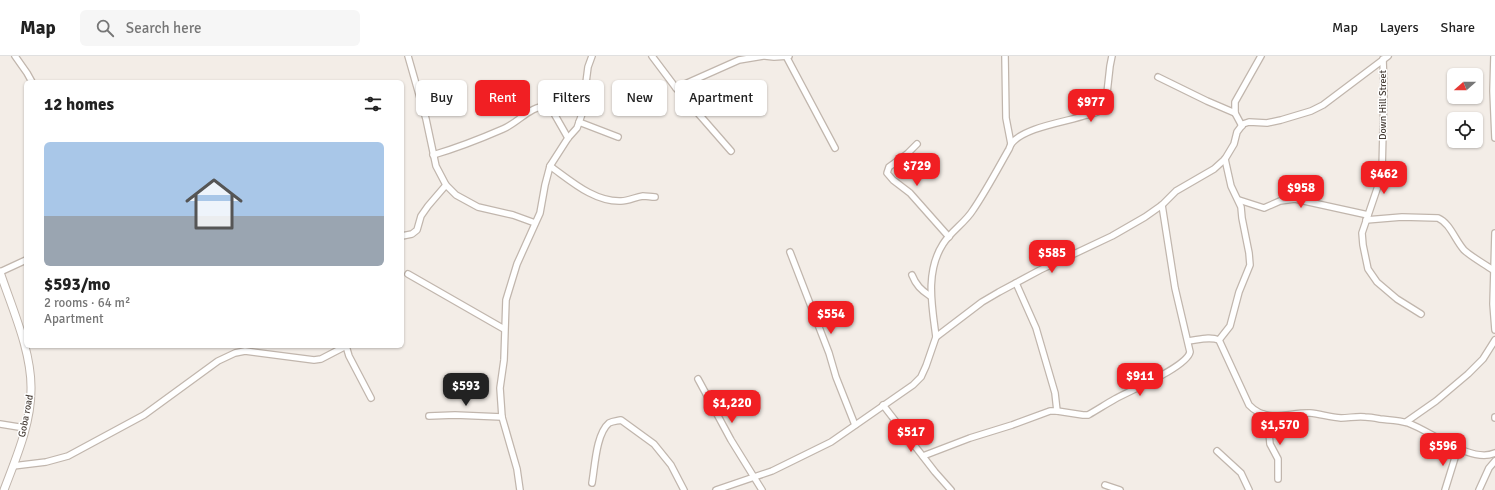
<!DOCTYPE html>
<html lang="en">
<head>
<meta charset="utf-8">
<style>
	body { margin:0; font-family:Signika,sans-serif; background:#f6f6f6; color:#222; height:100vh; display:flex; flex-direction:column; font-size:15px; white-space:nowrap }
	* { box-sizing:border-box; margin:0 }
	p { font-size:13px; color:#767676 }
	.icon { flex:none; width:22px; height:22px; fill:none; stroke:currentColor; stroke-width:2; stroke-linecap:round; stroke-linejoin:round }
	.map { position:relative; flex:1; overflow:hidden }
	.sheet { position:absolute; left:24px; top:24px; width:380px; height:268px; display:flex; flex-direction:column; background:#fff; border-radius:6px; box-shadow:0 1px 3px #0004 }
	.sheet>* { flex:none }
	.top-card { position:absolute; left:416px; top:24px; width:380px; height:36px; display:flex; gap:8px }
	.needle { width:26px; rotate:249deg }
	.buttons { position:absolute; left:1447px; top:12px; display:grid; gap:8px }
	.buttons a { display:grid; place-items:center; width:36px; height:36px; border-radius:6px; background:#fff; box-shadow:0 1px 3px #0004; font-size:20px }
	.price { position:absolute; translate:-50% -34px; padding:0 9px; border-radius:8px; background:#f11f23; color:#fff; font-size:13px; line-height:26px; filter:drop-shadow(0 1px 2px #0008) }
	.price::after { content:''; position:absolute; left:50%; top:24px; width:12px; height:9px; margin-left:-6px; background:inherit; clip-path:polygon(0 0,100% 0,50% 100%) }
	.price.current { background:#222; color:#fff }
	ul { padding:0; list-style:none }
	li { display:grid; align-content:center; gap:8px; height:212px; padding:0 20px }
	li+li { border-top:1px solid #e0e0e0 }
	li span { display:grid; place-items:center; height:124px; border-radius:6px; color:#555 }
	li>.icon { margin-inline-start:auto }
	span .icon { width:72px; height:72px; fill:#fffc; stroke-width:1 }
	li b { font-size:17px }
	h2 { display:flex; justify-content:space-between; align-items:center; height:48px; padding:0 20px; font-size:17px }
	.pill { padding:0 14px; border-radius:6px; background:#fff; box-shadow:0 1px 3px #0004; font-size:14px; line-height:36px }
	.pill.current { background:#f11f23; color:#fff }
	header { display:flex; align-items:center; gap:24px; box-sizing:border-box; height:56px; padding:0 20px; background:#fff; border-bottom:1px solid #e0e0e0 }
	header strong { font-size:19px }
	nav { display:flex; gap:22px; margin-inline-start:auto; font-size:14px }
	.search { width:280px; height:36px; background:#f6f6f6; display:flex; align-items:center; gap:10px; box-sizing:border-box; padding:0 14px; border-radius:6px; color:#767676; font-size:15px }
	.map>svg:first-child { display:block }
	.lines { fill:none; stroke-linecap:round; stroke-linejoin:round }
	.minor-casing { stroke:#c1b6ad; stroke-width:8 }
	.tertiary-casing { stroke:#c1b6ad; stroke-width:9 }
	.minor { stroke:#fff; stroke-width:5.5 }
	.tertiary { stroke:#fff; stroke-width:7 }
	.labels { text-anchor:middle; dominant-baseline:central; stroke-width:3; stroke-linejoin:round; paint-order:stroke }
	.street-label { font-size:10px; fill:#463d36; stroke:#fff }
</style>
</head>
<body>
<header>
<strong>Map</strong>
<div class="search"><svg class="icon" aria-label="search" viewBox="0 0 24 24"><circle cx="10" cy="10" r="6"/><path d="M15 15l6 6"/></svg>Search here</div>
<nav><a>Map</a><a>Layers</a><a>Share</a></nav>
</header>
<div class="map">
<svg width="1495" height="434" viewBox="0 0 1495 434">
	<rect width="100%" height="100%" fill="#f3ede7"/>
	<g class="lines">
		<defs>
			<g id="minor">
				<polyline points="15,0 27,17 32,26"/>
				<polyline points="408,0 426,63 436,110 446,129 456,139 478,151 513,159 535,167"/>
				<polyline points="652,0 676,32 739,4 763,0"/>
				<polyline points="765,0 774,1 789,0"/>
				<polyline points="786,0 835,92"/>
				<polyline points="1494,0 1493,35 1495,82"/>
				<polyline points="1383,3 1384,34 1382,115 1378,130 1362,177 1363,189 1368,213 1377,226 1397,243 1421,258"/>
				<polyline points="1158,21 1207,45 1235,57"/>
				<polyline points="676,32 731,95"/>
				<polyline points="579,66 618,81"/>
				<polyline points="1242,70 1235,57 1235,46 1261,0"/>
				<polyline points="917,88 907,98 889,111 887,117 893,124 910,137 949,181"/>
				<path d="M 1011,88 C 1024,71 1066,66 1087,59 C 1091,58 1097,57 1101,54 C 1104,52 1105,50 1106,46 L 1110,10 L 1112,0"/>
				<path d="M 433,99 C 457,92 480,83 503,73 C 518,67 531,49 548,50 L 552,54 L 568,82"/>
				<path d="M 550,110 C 571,125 594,146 621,145 C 629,145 635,141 643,140 C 647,140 651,141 655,141"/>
				<polyline points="1239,144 1264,152 1280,145 1295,143 1368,159"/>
				<path d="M 1366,164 L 1402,161 L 1438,162 C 1450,167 1455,184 1464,194 C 1473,202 1483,207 1493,214"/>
				<polyline points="1495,177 1493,248 1495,274"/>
				<polyline points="402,180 412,178 417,174 421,160 428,150 446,129"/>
				<polyline points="790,196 829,297 836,321 855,369"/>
				<polyline points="0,216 26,204"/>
				<polyline points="408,218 504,273"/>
				<path d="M 912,219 C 916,229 921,234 930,240"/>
				<polyline points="1016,227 1036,272 1055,337 1057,355"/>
				<path d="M 936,281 C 932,250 925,216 943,188 C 951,175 965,167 973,154 C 986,135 997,114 1009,93 L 1011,88 L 1006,62 L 1005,0"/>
				<polyline points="1219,284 1230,270 1239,236 1250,209 1249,197 1242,162 1241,151 1231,130 1225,103"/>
				<path d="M 1188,285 C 1198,284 1209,280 1219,284 L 1249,349 C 1267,368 1289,356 1310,357 C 1320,358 1330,361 1341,362 C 1349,362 1357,360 1365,361 C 1370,361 1375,362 1380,363 C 1389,364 1399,364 1408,367 C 1431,375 1471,408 1495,397"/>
				<polyline points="346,290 349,300 371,342"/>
				<polyline points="698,323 731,384 762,434"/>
				<polyline points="883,349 935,416 951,434"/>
				<polyline points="1263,358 1269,377 1270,388 1278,403 1278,423"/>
				<polyline points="429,360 455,359 502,361"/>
				<polyline points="1495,361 1495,362"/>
				<polyline points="1406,366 1436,345 1468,318 1483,303 1495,284"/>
				<polyline points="0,368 25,372"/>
				<polyline points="1217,395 1241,417 1249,434"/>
				<path d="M 923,400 L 970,382 L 1012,369 L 1050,355 L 1057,355 L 1083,359 L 1088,359 C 1097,354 1106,348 1115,343 C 1129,335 1187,311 1190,296 L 1175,232 L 1162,149"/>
				<polyline points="13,410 46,406 68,400 144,359 218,305 235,297 245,295 314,304 321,303 346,290"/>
				<path d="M 592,427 C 595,410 596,378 609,367 C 613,365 617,365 621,364 L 654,388 L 671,409 L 684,434"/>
				<polyline points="1105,429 1120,434"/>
				<polyline points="520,434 517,413 502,361 500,332 504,304 506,244 517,208 540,157 545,129 550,110 568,82 577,72 582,58 588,11 592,0"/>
				<polyline points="716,434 772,415 831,386 913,329 921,321 926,310 936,281 982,246 999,236 1040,214 1112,180 1145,161 1162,149 1176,135 1214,113 1225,103 1234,88 1237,76 1243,68 1249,66 1267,67 1281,64 1311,55 1323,49 1388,0"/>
				<polyline points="1445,434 1458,392"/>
				<polyline points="1479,434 1489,412 1495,405"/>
			</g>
			<path id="tertiary" d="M 0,216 C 12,252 32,296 31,334 C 31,368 16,402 4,434"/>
		</defs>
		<use href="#minor" class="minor-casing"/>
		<use href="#tertiary" class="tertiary-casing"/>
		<use href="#minor" class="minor"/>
		<use href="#tertiary" class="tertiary"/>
	</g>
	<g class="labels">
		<g class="street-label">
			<text transform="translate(1383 49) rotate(-90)">Down Hill Street</text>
			<text transform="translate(26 360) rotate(-79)">Goba road</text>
		</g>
	</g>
</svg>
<div class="buttons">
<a><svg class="needle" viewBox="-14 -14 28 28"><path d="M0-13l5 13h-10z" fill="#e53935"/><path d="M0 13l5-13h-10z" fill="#767676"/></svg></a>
<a><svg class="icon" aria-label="locate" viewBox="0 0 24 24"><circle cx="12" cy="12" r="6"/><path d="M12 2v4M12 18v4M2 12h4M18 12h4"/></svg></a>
</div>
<b class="price" style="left:1091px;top:67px">$977</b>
<b class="price" style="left:917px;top:131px">$729</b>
<b class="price" style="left:1384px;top:139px">$462</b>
<b class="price" style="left:1301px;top:153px">$958</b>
<b class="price" style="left:1052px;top:218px">$585</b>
<b class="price" style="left:831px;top:279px">$554</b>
<b class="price" style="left:1140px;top:341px">$911</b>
<b class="price current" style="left:466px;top:351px">$593</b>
<b class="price" style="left:732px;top:368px">$1,220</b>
<b class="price" style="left:1280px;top:390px">$1,570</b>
<b class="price" style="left:911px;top:397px">$517</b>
<b class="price" style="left:1443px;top:411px">$596</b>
<div class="top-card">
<a class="pill">Buy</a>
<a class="pill current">Rent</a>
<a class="pill">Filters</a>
<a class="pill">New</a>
<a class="pill">Apartment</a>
</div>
<section class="sheet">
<h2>12 homes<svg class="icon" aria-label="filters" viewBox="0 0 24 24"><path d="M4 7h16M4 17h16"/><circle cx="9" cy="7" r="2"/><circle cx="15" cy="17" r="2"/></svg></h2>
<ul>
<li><span style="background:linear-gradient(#a9c7e8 60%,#9aa5b1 0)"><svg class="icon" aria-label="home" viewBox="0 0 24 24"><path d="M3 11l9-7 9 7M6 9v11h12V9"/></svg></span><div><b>$593/mo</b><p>2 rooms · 64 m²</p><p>Apartment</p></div></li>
</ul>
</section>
</div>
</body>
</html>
